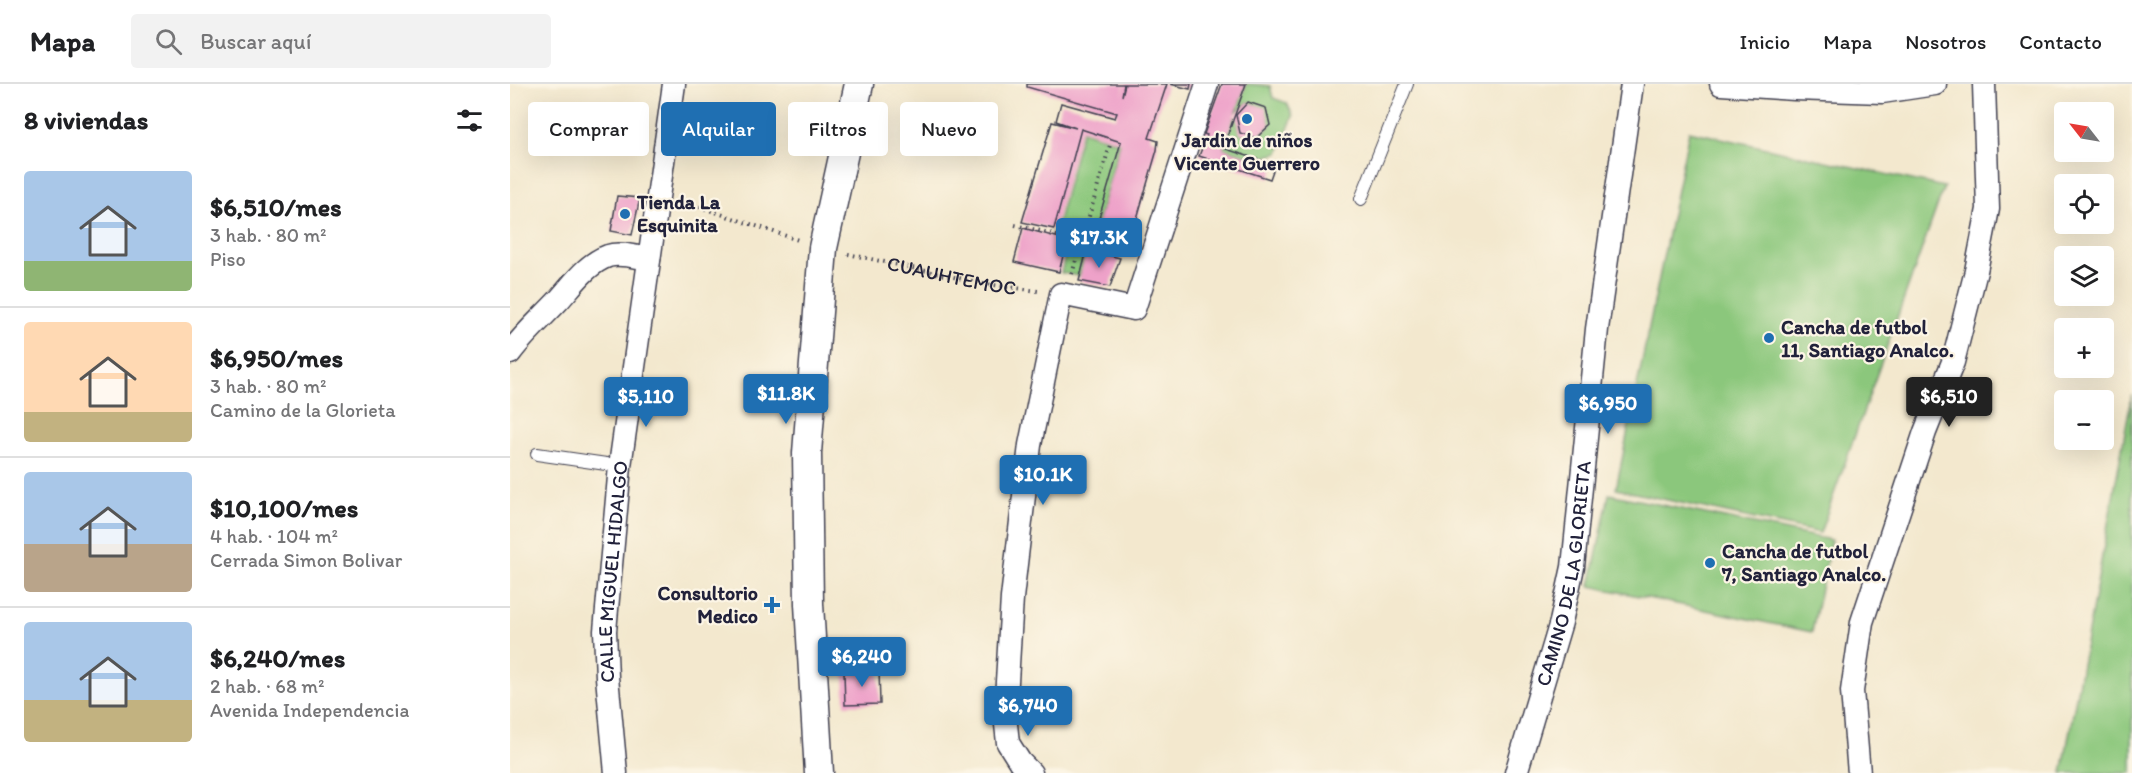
<!DOCTYPE html>
<html lang="es">
<head>
<meta charset="utf-8">
<style>
	body { margin:0; font-family:Itim,sans-serif; background:#f2f2f2; color:#202124; height:100vh; display:flex; flex-direction:column; font-size:22px; white-space:nowrap }
	* { box-sizing:border-box; margin:0 }
	p { font-size:20px; color:#757577 }
	.icon { flex:none; width:33px; height:33px; fill:none; stroke:currentColor; stroke-width:2; stroke-linecap:round; stroke-linejoin:round }
	.map { position:relative; flex:1; overflow:hidden }
	.side { display:flex; flex-direction:column; background:#fff; width:510px }
	.side>* { flex:none }
	.hud { position:absolute; left:18px; top:18px; width:570px; height:54px; display:flex; gap:12px }
	.needle { width:39px; rotate:301deg }
	.tools { position:absolute; left:1544px; top:18px; display:grid; gap:12px }
	.tools a { display:grid; place-items:center; width:60px; height:60px; border-radius:6px; background:#fff; box-shadow:0 6px 24px #0002; font-size:30px }
	.price { position:absolute; translate:-50% -51px; padding:0 14px; border-radius:6px; background:#1f6fb2; color:#fff; font-size:20px; line-height:39px; filter:drop-shadow(0 2px 3px #0008) }
	.price::after { content:''; position:absolute; left:50%; top:36px; width:18px; height:14px; margin-left:-9px; background:inherit; clip-path:polygon(0 0,100% 0,50% 100%) }
	.price.current { background:#222; color:#fff }
	ul { padding:0; list-style:none }
	li { display:flex; align-items:center; gap:18px; height:150px; padding:0 24px }
	li+li { border-top:2px solid #e0e0e0 }
	li span { display:grid; place-items:center; flex:none; width:168px; height:120px; border-radius:6px; color:#555 }
	li>.icon { margin-inline-start:auto }
	span .icon { width:72px; height:72px; fill:#fffc; stroke-width:1 }
	li b { font-size:26px }
	h2 { display:flex; justify-content:space-between; align-items:center; height:72px; padding:0 24px; font-size:26px }
	.chip { padding:0 21px; border-radius:6px; background:#fff; box-shadow:0 6px 24px #0002; font-size:21px; line-height:54px }
	.chip.current { background:#1f6fb2; color:#fff }
	header { display:flex; align-items:center; gap:36px; box-sizing:border-box; height:84px; padding:0 30px; background:#fff; border-bottom:2px solid #e0e0e0 }
	header strong { font-size:28px }
	nav { display:flex; gap:33px; margin-inline-start:auto; font-size:21px }
	.search { width:420px; height:54px; background:#f2f2f2; display:flex; align-items:center; gap:15px; box-sizing:border-box; padding:0 21px; border-radius:6px; color:#757577; font-size:22px }
	main { display:flex; flex:1; min-height:0 }
	.map>svg:first-child { display:block }
	.green { fill:#8bc77c; stroke:#56745c; stroke-width:1.5 }
	.building { fill:#eea2c9 }
	.lines { fill:none; stroke-linecap:round; stroke-linejoin:round }
	.service-casing { stroke:#414051; stroke-width:14 }
	.minor-casing { stroke:#414051; stroke-width:25 }
	.tertiary-casing { stroke:#414051; stroke-width:31 }
	.path { stroke:#414051; stroke-width:4; stroke-dasharray:1.5 4.5; stroke-linecap:butt }
	.service { stroke:#fff; stroke-width:12 }
	.minor { stroke:#fff; stroke-width:22 }
	.tertiary { stroke:#fff; stroke-width:28 }
	.poi-dot { fill:#1f6fb2; stroke:#fcf5e5; stroke-width:2 }
	.labels { text-anchor:middle; dominant-baseline:central; stroke-width:4.5; stroke-linejoin:round; paint-order:stroke }
	.poi-label { font-size:20px; font-weight:bold; fill:#22223b; stroke:#fcf5e5; text-anchor:start }
	.street-label { font-size:20px; fill:#22223b; stroke:#fcf5e5 }
</style>
</head>
<body>
<header>
<strong>Mapa</strong>
<div class="search"><svg class="icon" aria-label="search" viewBox="0 0 24 24"><circle cx="10" cy="10" r="6"/><path d="M15 15l6 6"/></svg>Buscar aquí</div>
<nav><a>Inicio</a><a>Mapa</a><a>Nosotros</a><a>Contacto</a></nav>
</header>
<main>
<section class="side">
<h2>8 viviendas<svg class="icon" aria-label="filters" viewBox="0 0 24 24"><path d="M4 7h16M4 17h16"/><circle cx="9" cy="7" r="2"/><circle cx="15" cy="17" r="2"/></svg></h2>
<ul>
<li><span style="background:linear-gradient(#a9c7e8 75%,#8fb573 0)"><svg class="icon" aria-label="home" viewBox="0 0 24 24"><path d="M3 11l9-7 9 7M6 9v11h12V9"/></svg></span><div><b>$6,510/mes</b><p>3 hab. · 80 m²</p><p>Piso</p></div></li>
<li><span style="background:linear-gradient(#ffd9b3 75%,#c2b280 0)"><svg class="icon" aria-label="home" viewBox="0 0 24 24"><path d="M3 11l9-7 9 7M6 9v11h12V9"/></svg></span><div><b>$6,950/mes</b><p>3 hab. · 80 m²</p><p>Camino de la Glorieta</p></div></li>
<li><span style="background:linear-gradient(#a9c7e8 60%,#b9a48a 0)"><svg class="icon" aria-label="home" viewBox="0 0 24 24"><path d="M3 11l9-7 9 7M6 9v11h12V9"/></svg></span><div><b>$10,100/mes</b><p>4 hab. · 104 m²</p><p>Cerrada Simon Bolivar</p></div></li>
<li><span style="background:linear-gradient(#a9c7e8 65%,#c2b280 0)"><svg class="icon" aria-label="home" viewBox="0 0 24 24"><path d="M3 11l9-7 9 7M6 9v11h12V9"/></svg></span><div><b>$6,240/mes</b><p>2 hab. · 68 m²</p><p>Avenida Independencia</p></div></li>
</ul>
</section>
<div class="map">
<svg width="1622" height="689" viewBox="0 0 1622 689">
	<rect width="100%" height="100%" fill="#fcf5e5"/>
	<filter id="ink" filterUnits="userSpaceOnUse"><feTurbulence type="fractalNoise" baseFrequency=".0167" numOctaves="2"/><feDisplacementMap in="SourceGraphic" scale="12" xChannelSelector="R" yChannelSelector="G"/><feConvolveMatrix kernelMatrix="1 2 1 2 8 2 1 2 1" color-interpolation-filters="sRGB"/></filter>
	<filter id="wash" filterUnits="userSpaceOnUse"><feTurbulence type="fractalNoise" baseFrequency=".008" numOctaves="4" result="noise"/><feDisplacementMap in="SourceGraphic" scale="24" xChannelSelector="R" yChannelSelector="G"/><feGaussianBlur stdDeviation="1.35" result="paint"/><feColorMatrix in="noise" values="0 0 0 0 0 0 0 0 0 0 0 0 0 0 0 0 0 1.4 0 .05"/><feComposite in="paint" operator="in"/></filter>
	<g filter="url(#wash)">
		<rect width="100%" height="100%" fill="#f3e8ce"/>
		<g class="green">
			<polygon points="736,0 760,2 763,14 777,19 783,32 769,69 747,75 713,64 723,35 727,33 730,49 746,54 760,41 755,24 738,18 726,28"/>
			<polygon points="572,47 610,59 583,155 589,158 586,167 576,164 569,192 551,189 559,156 544,152"/>
			<polygon points="1179,47 1434,103 1310,449 1106,405"/>
			<polygon points="1622,310 1622,689 1552,689"/>
			<polygon points="1099,410 1321,456 1302,548 1080,502"/>
		</g>
		<g id="blocks">
			<g class="building">
				<polygon points="517,0 614,0 612,12 615,0 657,0 639,54 648,57 647,66 619,162 583,155 611,58 571,45 544,145 512,138 542,38 566,44 546,37 551,19 605,34 607,29 517,3"/>
				<polygon points="660,0 681,0 680,5"/>
				<polygon points="712,0 736,0 713,64 765,81 760,95 689,72 697,51 694,50"/>
				<polygon points="738,18 756,24 760,41 746,54 730,49 726,31"/>
				<polygon points="107,112 130,114 122,151 101,147"/>
				<polygon points="513,144 557,156 549,188 504,178"/>
				<polygon points="577,166 610,174 600,203 569,197"/>
				<polygon points="369,586 370,620 335,621 334,588"/>
			</g>
		</g>
	</g>
	<g filter="url(#ink)">
		<use href="#blocks" fill-opacity="0" stroke="#414051" stroke-width="1.5"/>
		<g class="lines">
			<defs>
				<g id="service">
					<polyline points="851,115 897,0"/>
					<polyline points="27,370 110,382"/>
				</g>
				<g id="minor">
					<polyline points="1211,0 1285,5 1372,8 1425,0"/>
					<path d="M 0,269 C 14,250 31,235 47,218 C 62,202 76,180 98,172 C 110,168 126,173 139,175"/>
					<path id="s2" d="M 106,689 L 97,593 L 95,547 L 110,382 L 164,0"/>
					<polyline points="521,689 510,678 498,659 495,631 502,514 520,361 551,210 624,225 697,0"/>
					<path id="s3" d="M 1006,689 L 1051,538 L 1063,483 L 1087,245 L 1122,0"/>
					<polyline points="1349,689 1342,607 1352,538 1415,348 1443,278 1466,187 1478,125 1474,0"/>
				</g>
				<polyline id="tertiary" points="309,689 299,520 297,369 313,164 349,0"/>
			</defs>
			<use href="#service" class="service-casing"/>
			<use href="#minor" class="minor-casing"/>
			<use href="#tertiary" class="tertiary-casing"/>
			<g class="path">
				<polyline points="172,117 288,156"/>
				<polyline points="505,141 583,159"/>
				<path id="s1" d="M 338,170 L 476,200 L 528,207"/>
				<polyline points="562,190 600,61"/>
			</g>
			<use href="#service" class="service"/>
			<use href="#minor" class="minor"/>
			<use href="#tertiary" class="tertiary"/>
		</g>
	</g>
	<g class="poi-dot">
		<circle cx="737" cy="35" r="6"/>
		<circle cx="115" cy="130" r="6"/>
		<circle cx="1259" cy="254" r="6"/>
		<circle cx="1200" cy="479" r="6"/>
		<path d="M259 512h6v6h6v6h-6v6h-6v-6h-6v-6h6z"/>
	</g>
	<g class="labels">
		<g class="poi-label">
			<text x="737" y="56" text-anchor="middle">Jardin de niños<tspan x="737" dy="23">Vicente Guerrero</tspan></text>
			<text x="127" y="118">Tienda La<tspan x="127" dy="23">Esquinita</tspan></text>
			<text x="1271" y="243">Cancha de futbol<tspan x="1271" dy="23">11, Santiago Analco.</tspan></text>
			<text x="1212" y="467">Cancha de futbol<tspan x="1212" dy="23">7, Santiago Analco.</tspan></text>
			<text x="248" y="509" text-anchor="end">Consultorio<tspan x="248" dy="23">Medico</tspan></text>
		</g>
		<g class="street-label">
			<text stroke="none"><textPath href="#s1" startOffset="106">CUAUHTEMOC</textPath></text>
			<text stroke="none"><textPath href="#s2" startOffset="202">CALLE MIGUEL HIDALGO</textPath></text>
			<text stroke="none"><textPath href="#s3" startOffset="206">CAMINO DE LA GLORIETA</textPath></text>
		</g>
	</g>
</svg>
<div class="tools">
<a><svg class="needle" viewBox="-14 -14 28 28"><path d="M0-13l5 13h-10z" fill="#e53935"/><path d="M0 13l5-13h-10z" fill="#757577"/></svg></a>
<a><svg class="icon" aria-label="locate" viewBox="0 0 24 24"><circle cx="12" cy="12" r="6"/><path d="M12 2v4M12 18v4M2 12h4M18 12h4"/></svg></a>
<a><svg class="icon" aria-label="layers" viewBox="0 0 24 24"><path d="M12 4l9 5-9 5-9-5zM3 14l9 5 9-5"/></svg></a>
<a>+</a>
<a>−</a>
</div>
<b class="price" style="left:589px;top:185px">$17.3K</b>
<b class="price" style="left:276px;top:341px">$11.8K</b>
<b class="price" style="left:136px;top:344px">$5,110</b>
<b class="price current" style="left:1439px;top:344px">$6,510</b>
<b class="price" style="left:1098px;top:351px">$6,950</b>
<b class="price" style="left:533px;top:422px">$10.1K</b>
<b class="price" style="left:352px;top:604px">$6,240</b>
<b class="price" style="left:518px;top:653px">$6,740</b>
<div class="hud">
<a class="chip">Comprar</a>
<a class="chip current">Alquilar</a>
<a class="chip">Filtros</a>
<a class="chip">Nuevo</a>
</div>
</div>
</main>
</body>
</html>
